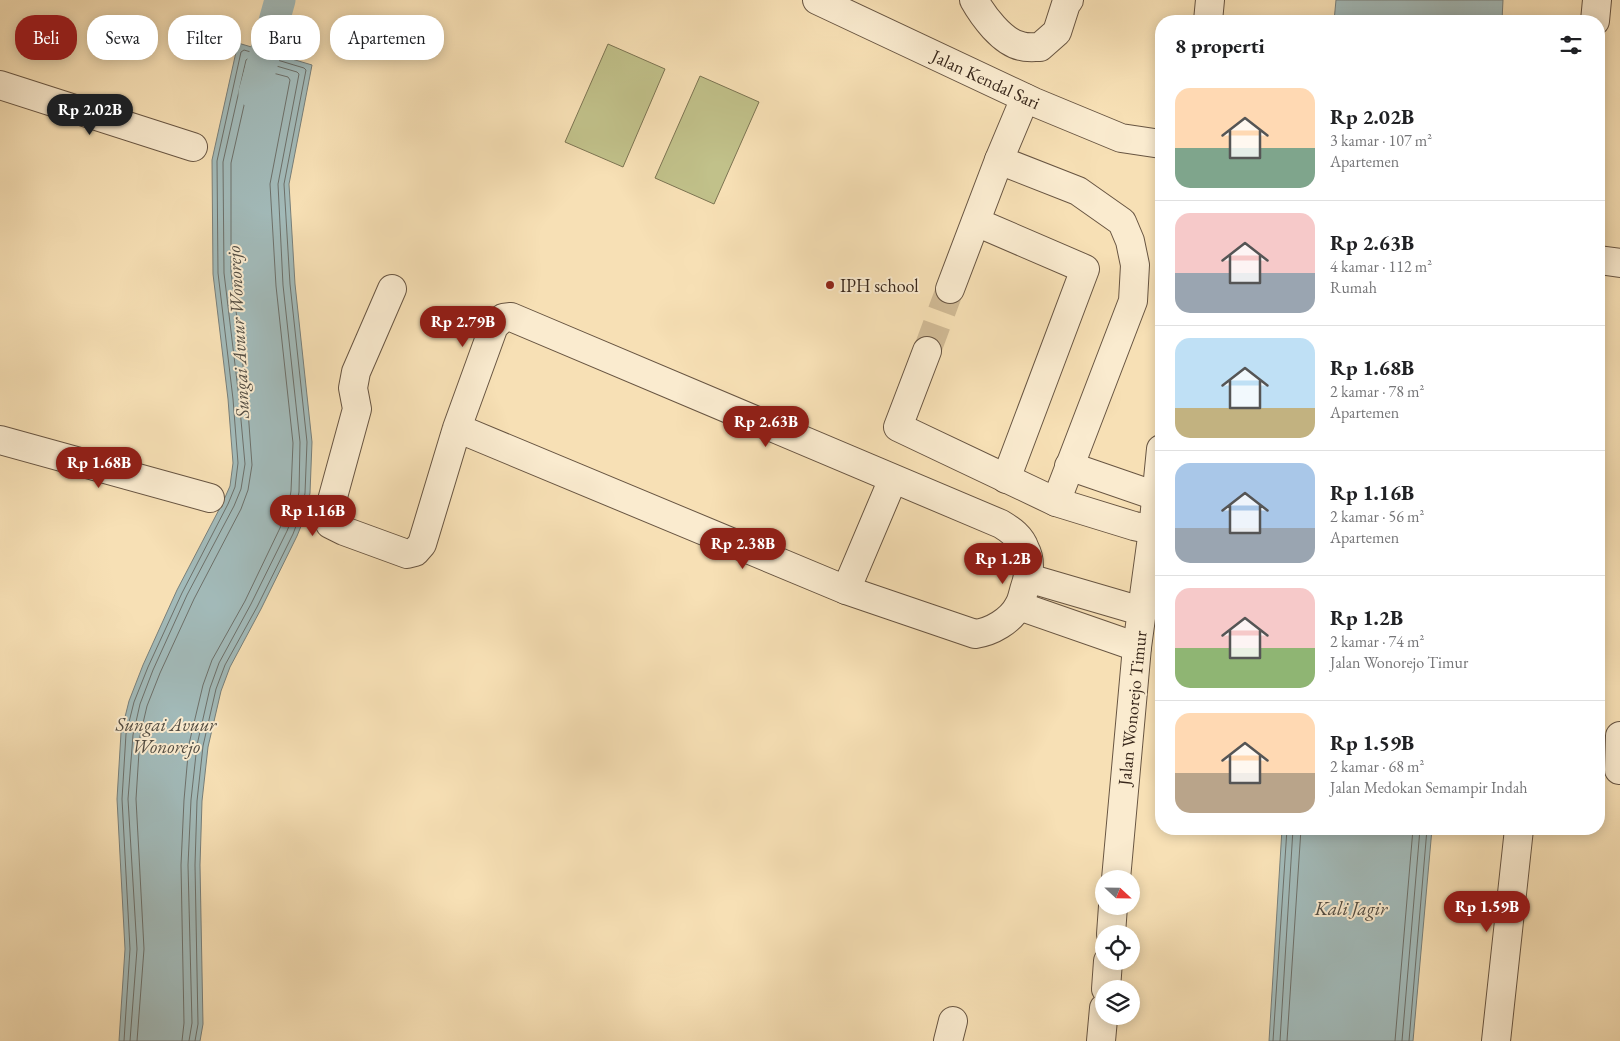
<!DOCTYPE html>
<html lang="id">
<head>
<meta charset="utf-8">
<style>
	body { margin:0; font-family:"EB Garamond",serif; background:#f2f2f2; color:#202124; height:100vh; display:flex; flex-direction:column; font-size:19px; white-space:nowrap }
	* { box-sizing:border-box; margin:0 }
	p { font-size:16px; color:#757577 }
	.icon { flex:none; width:28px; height:28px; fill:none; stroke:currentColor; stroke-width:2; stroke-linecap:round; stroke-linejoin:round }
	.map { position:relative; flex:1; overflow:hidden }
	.panel { position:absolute; left:1155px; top:15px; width:450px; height:820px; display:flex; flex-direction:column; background:#fff; border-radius:20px; box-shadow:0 2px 12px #0003 }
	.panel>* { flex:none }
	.guide { position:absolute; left:15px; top:15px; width:475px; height:45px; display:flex; gap:10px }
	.needle { width:32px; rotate:112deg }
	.buttons { position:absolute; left:1095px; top:870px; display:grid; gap:10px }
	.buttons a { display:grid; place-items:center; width:45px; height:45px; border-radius:50%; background:#fff; box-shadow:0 2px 12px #0003; font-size:25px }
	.price { position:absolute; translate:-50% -42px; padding:0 11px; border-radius:18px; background:#8f2418; color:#fff; font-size:16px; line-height:32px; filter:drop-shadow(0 1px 2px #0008) }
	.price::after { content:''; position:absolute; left:50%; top:30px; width:15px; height:11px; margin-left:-8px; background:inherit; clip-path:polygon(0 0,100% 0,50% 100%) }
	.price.on { background:#222; color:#fff }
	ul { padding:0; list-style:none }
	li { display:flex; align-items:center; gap:15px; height:125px; padding:0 20px }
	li+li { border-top:1px solid #e0e0e0 }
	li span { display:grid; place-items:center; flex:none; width:140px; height:100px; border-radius:15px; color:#555 }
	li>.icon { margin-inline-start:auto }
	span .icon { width:60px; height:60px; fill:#fffc; stroke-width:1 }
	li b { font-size:21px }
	h2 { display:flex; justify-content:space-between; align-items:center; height:60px; padding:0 20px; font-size:21px }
	.tag { padding:0 18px; border-radius:20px; background:#fff; box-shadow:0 2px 12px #0003; font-size:18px; line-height:45px }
	.tag.on { background:#8f2418; color:#fff }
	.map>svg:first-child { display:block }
	.green { fill:#c1c18a; stroke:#7c7452 }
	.water { fill:#a2bab9; stroke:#787f7a }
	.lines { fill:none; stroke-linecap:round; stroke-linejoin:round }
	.shore { stroke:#6d706a; stroke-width:1 }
	.canal { stroke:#a2bab9; stroke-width:31 }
	.minor-tunnel { stroke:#d1bb96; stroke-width:28; stroke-dasharray:28 14; stroke-linecap:butt }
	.minor-casing { stroke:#685542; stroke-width:30 }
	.minor { stroke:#faebcf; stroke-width:28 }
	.poi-dot { fill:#8f2418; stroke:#faebcf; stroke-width:2 }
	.labels { text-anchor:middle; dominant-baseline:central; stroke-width:4; stroke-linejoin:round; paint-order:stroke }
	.street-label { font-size:18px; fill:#38271b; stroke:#faebcf }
	.poi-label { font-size:18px; fill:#38271b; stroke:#faebcf; text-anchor:start }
	.water-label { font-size:19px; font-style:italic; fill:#524c42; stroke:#faebcf }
</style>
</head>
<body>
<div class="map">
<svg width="1620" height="1041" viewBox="0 0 1620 1041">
	<rect width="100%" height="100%" fill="#f7e0b5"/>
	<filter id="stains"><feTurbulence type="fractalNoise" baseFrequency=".004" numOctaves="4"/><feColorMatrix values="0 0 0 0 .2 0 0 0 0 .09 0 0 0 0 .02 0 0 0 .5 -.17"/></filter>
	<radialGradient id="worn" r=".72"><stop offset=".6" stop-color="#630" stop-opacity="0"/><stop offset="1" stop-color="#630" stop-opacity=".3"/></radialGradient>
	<g class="green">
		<polygon points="608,44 665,69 623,167 565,142"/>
		<polygon points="700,76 759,102 714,204 655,178"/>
	</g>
	<g class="water">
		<polygon points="1336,0 1503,0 1502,21 1334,21"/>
		<polygon points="238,43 312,65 289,184 295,284 312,442 310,493 306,514 297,536 261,609 230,667 221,691 208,747 202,801 200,865 203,1024 200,1041 119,1041 125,949 117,799 121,733 129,701 143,665 177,590 223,502 230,486 233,463 228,399 213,274 212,160"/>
		<polygon points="1282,829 1432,829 1413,1041 1269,1041"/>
	</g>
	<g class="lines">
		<g class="shore">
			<polyline points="124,1041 130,949 122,799 126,734 134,702 148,667 182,593 228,504 235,487 238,463 233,399 218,273 217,161 241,52 244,50 304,68 306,70 284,184 290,284 307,442 305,493 301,513 293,534 257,607 225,665 216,689 203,746 197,801 195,865 198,1024 195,1041"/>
			<polyline points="130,1041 137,949 128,799 133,735 140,704 153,670 187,595 234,506 241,489 245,464 239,398 224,273 223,162 246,60 249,58 297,72 299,74 278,184 283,285 300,442 299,492 295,511 287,531 251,604 219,663 210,688 197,745 191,800 188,865 192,1023 189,1041"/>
			<polyline points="137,1041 144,949 136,799 140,736 147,706 160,673 194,599 241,509 248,490 252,465 247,397 231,272 231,163 252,70 254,68 288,77 290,80 270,184 276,286 293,443 291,491 288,509 280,528 245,601 212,660 203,685 189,744 184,800 181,865 184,1023 182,1041"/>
			<polyline points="1273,1041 1287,829"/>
			<polyline points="1280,1041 1293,829"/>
			<polyline points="1287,1041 1301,829"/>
			<polyline points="1395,1041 1413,829"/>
			<polyline points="1402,1041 1420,829"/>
			<polyline points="1409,1041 1427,829"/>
		</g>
		<polyline class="canal" points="254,93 280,0"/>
		<polyline class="minor-tunnel" points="927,351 950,289"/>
		<defs>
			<g id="minor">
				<polyline points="817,0 1034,102 1121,138 1161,144"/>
				<path d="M 974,0 C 983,16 1002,42 1021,46 C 1027,48 1034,47 1040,47 L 1057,32 L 1066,4 L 1069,0"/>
				<polyline points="1208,21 1210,0"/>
				<polyline points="1595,21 1597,0"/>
				<polyline points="0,85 193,147"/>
				<polyline points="1025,98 999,160 1078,191 1122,222 1130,241 1135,265 1133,301 1056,502"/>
				<polyline points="976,222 1085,269 1006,479"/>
				<polyline points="1599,260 1620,263"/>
				<path d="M 392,289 L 356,372 L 353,388 L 357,409 L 328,515 L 330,524 L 344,531 L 407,554 L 415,552 L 422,544 L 457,428 L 494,326 L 503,318 L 511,317 L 1001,524 C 1011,530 1021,537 1025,549 C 1031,560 1029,575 1025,587 C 1023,593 1022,600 1019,605 C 1011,621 991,632 975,634 L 846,590 L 457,428"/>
				<polyline points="950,289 999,160"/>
				<polyline points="927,351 898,427 1056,502 1134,526 1153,530"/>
				<polyline points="0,440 210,498"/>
				<polyline points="1069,466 1156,496"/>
				<polyline points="1028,578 1141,611"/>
				<polyline points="846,590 893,479"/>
				<polyline points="1019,606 1137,647"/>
				<polyline points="1620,736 1619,770 1620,770"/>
				<polyline points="1116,879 1137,647 1153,530 1161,449"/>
				<polyline points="1111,934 1113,906"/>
				<polyline points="1106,989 1108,961"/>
				<polyline points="948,1041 953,1021"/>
				<polyline points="1101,1041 1104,1008"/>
				<polyline points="1496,1041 1519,829"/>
			</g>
		</defs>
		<use href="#minor" class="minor-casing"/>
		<use href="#minor" class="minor"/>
	</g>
	<circle class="poi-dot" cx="830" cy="285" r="5"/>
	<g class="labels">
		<g class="street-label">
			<text transform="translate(986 79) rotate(25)">Jalan Kendal Sari</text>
			<text transform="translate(1132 708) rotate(-84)">Jalan Wonorejo Timur</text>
		</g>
		<g class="poi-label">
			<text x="840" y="285">IPH school</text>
		</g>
		<g class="water-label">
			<text transform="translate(238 332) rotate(-93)">Sungai Avuur Wonorejo</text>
			<text x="166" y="724">Sungai Avuur<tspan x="166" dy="22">Wonorejo</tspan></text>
			<text x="1351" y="908">Kali Jagir</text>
		</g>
	</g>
	<rect width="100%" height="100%" filter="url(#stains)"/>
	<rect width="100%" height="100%" fill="url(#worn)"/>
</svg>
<div class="buttons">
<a><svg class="needle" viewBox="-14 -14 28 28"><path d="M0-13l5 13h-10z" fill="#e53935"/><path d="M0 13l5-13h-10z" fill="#757577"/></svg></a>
<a><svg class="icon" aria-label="locate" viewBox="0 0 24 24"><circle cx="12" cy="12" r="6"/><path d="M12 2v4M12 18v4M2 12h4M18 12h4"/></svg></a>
<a><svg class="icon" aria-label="layers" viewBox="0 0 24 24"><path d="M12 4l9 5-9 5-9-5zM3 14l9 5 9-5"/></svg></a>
</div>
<b class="price on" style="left:90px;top:136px">Rp 2.02B</b>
<b class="price" style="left:463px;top:348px">Rp 2.79B</b>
<b class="price" style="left:766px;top:448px">Rp 2.63B</b>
<b class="price" style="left:99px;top:489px">Rp 1.68B</b>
<b class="price" style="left:313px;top:537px">Rp 1.16B</b>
<b class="price" style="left:743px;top:570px">Rp 2.38B</b>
<b class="price" style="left:1003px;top:585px">Rp 1.2B</b>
<b class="price" style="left:1487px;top:933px">Rp 1.59B</b>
<div class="guide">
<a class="tag on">Beli</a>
<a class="tag">Sewa</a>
<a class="tag">Filter</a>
<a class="tag">Baru</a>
<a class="tag">Apartemen</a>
</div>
<section class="panel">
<h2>8 properti<svg class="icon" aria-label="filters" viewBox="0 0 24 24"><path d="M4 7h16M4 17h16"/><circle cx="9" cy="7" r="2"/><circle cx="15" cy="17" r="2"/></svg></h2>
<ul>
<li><span style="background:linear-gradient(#ffd9b3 60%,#7fa58c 0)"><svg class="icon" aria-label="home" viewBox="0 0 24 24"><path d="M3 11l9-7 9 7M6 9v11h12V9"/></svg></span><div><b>Rp 2.02B</b><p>3 kamar · 107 m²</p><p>Apartemen</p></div></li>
<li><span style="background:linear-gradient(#f6c9c9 60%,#9aa5b1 0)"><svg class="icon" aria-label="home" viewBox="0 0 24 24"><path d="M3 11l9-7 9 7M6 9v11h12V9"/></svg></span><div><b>Rp 2.63B</b><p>4 kamar · 112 m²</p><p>Rumah</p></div></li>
<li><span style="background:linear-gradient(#bfe0f5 70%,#c2b280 0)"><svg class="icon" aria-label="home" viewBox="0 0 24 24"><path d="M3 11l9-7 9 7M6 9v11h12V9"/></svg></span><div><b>Rp 1.68B</b><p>2 kamar · 78 m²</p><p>Apartemen</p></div></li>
<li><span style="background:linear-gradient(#a9c7e8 65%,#9aa5b1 0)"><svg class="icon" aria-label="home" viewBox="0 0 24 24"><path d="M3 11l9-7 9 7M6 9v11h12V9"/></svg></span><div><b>Rp 1.16B</b><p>2 kamar · 56 m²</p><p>Apartemen</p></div></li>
<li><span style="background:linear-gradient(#f6c9c9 60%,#8fb573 0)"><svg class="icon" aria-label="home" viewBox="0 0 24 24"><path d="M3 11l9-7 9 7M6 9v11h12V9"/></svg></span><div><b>Rp 1.2B</b><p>2 kamar · 74 m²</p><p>Jalan Wonorejo Timur</p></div></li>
<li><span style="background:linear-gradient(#ffd9b3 60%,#b9a48a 0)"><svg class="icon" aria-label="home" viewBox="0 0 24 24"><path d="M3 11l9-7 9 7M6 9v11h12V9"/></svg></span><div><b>Rp 1.59B</b><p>2 kamar · 68 m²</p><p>Jalan Medokan Semampir Indah</p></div></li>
</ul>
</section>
</div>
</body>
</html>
